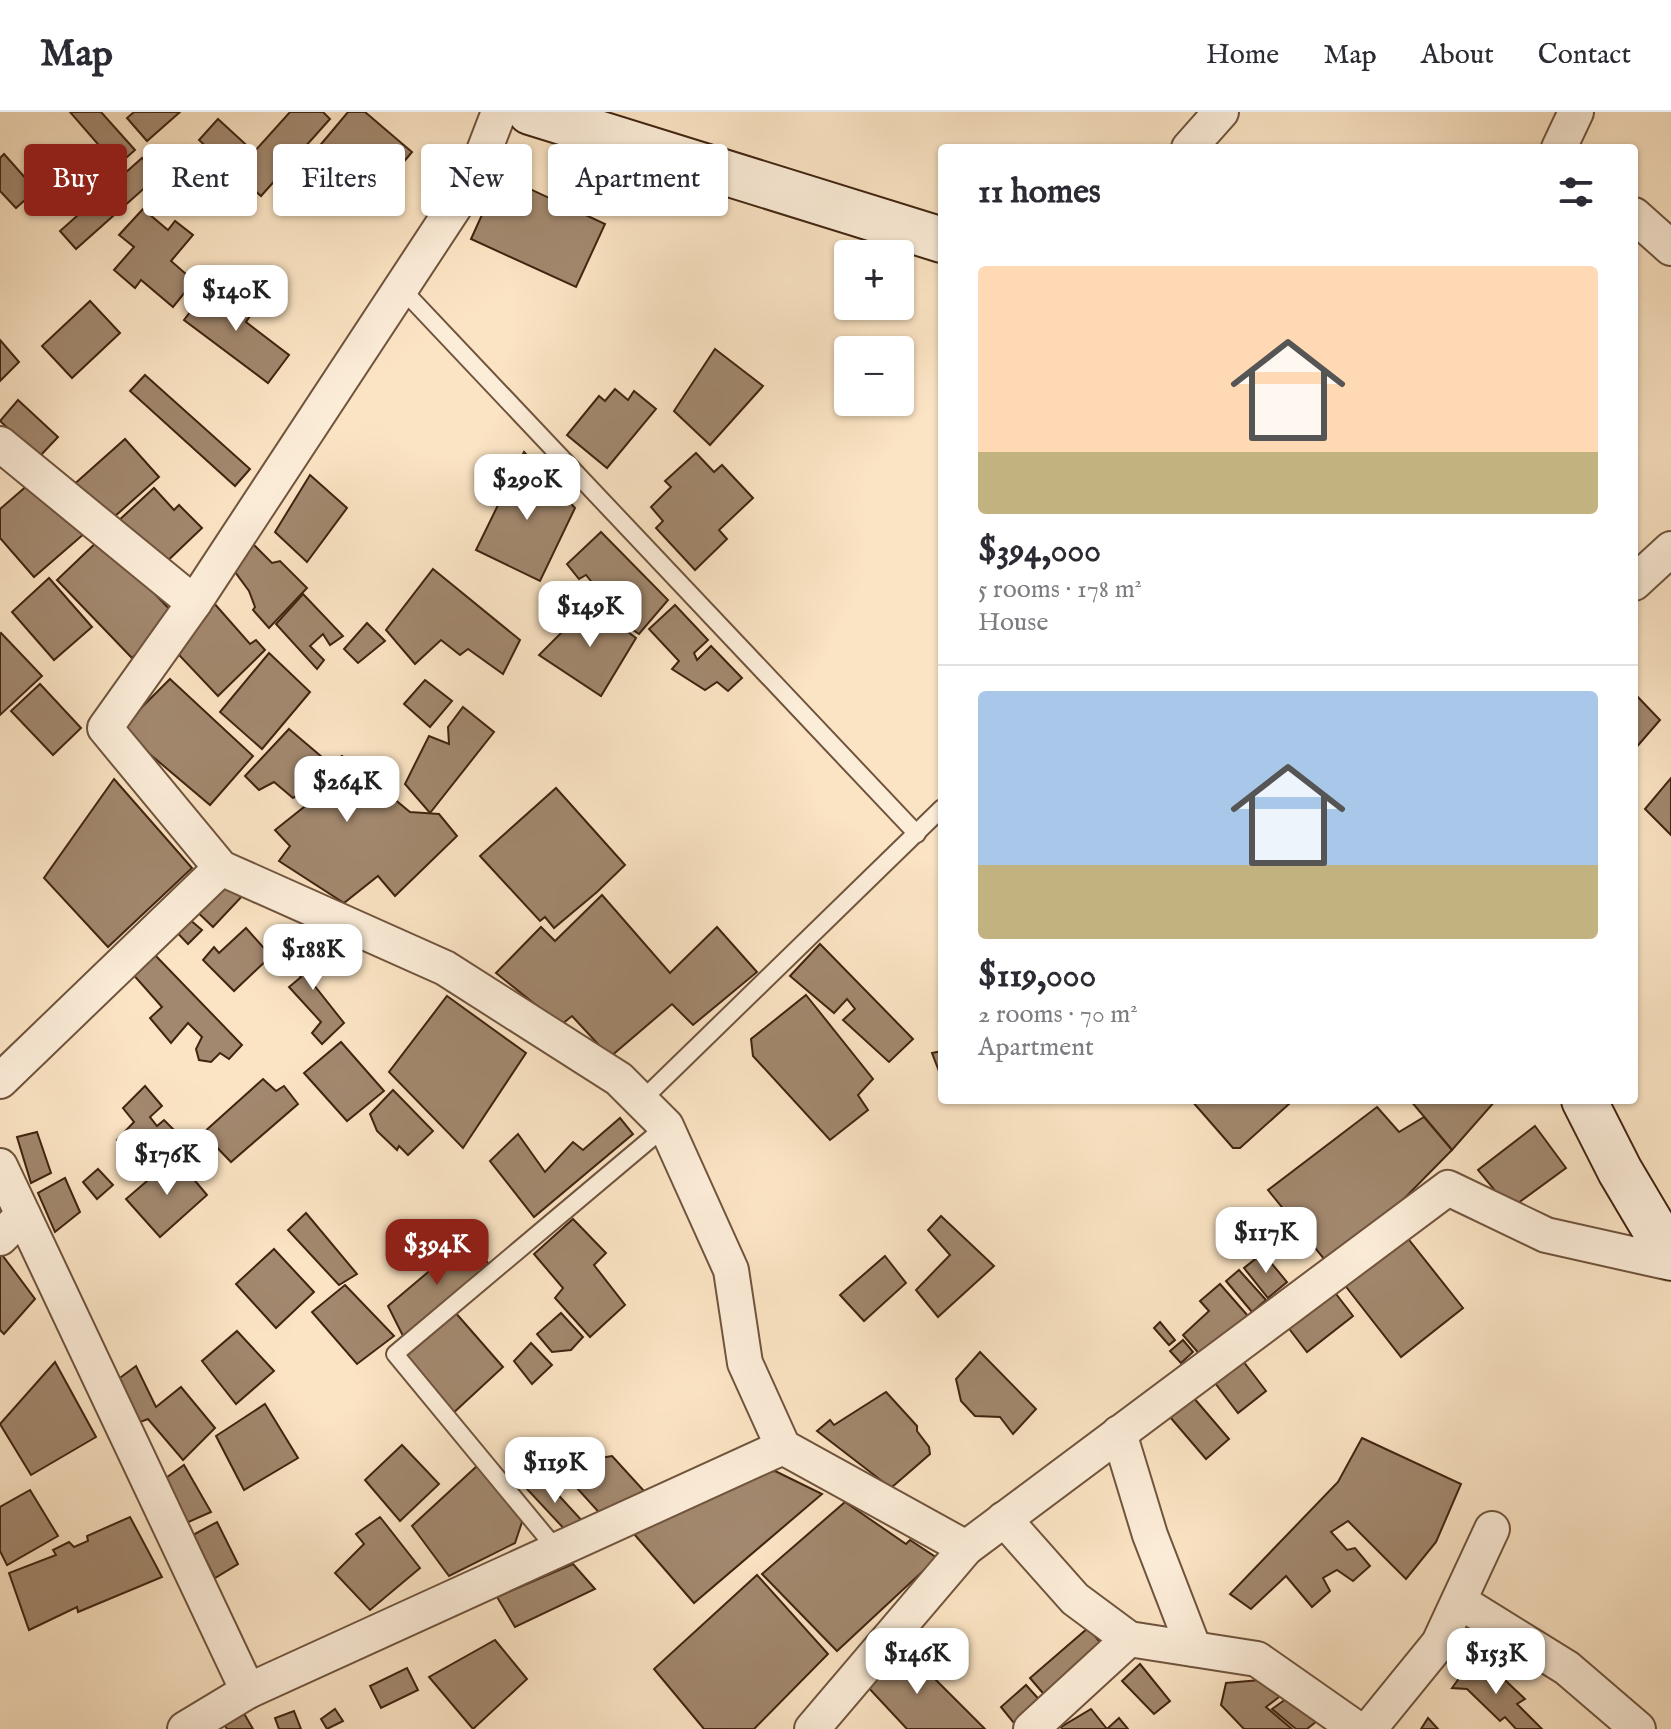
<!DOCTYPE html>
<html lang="en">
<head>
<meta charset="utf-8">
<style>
	body { margin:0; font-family:"IM FELL English",serif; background:#f7f7f7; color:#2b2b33; height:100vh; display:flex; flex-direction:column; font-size:30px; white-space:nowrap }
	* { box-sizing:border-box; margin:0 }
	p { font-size:26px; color:#7c7c81 }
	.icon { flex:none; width:44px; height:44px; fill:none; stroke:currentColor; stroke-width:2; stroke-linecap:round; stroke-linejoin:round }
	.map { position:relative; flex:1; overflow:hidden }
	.side { position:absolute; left:938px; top:32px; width:700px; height:960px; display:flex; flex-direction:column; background:#fff; border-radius:8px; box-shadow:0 2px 6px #0004 }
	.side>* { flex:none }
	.hud { position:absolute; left:24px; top:32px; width:760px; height:72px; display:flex; gap:16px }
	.fabs { position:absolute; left:834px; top:128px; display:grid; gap:16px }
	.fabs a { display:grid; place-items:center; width:80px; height:80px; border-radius:8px; background:#fff; box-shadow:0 2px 6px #0004; font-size:40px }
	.price { position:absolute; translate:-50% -68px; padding:0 18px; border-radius:16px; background:#fff; color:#222; font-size:26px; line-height:52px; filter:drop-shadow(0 2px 4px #0008) }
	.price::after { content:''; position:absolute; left:50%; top:48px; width:24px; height:18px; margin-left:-12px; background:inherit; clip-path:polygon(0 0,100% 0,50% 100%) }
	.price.current { background:#8f2418; color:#fff }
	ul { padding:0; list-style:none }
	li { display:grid; align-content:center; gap:16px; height:424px; padding:0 40px }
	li+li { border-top:2px solid #e1e1e2 }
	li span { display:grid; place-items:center; height:248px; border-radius:8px; color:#555 }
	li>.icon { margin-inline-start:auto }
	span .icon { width:144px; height:144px; fill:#fffc; stroke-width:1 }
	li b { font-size:34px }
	h2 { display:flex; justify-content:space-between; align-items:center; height:96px; padding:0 40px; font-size:34px }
	.pill { padding:0 28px; border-radius:8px; background:#fff; box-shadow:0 2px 6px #0004; font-size:28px; line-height:72px }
	.pill.current { background:#8f2418; color:#fff }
	header { display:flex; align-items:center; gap:48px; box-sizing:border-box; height:112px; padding:0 40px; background:#fff; border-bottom:2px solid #e1e1e2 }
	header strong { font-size:38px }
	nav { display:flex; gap:44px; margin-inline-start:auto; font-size:28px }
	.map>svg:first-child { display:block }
	.building { fill:#a2886e; stroke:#412410; stroke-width:2 }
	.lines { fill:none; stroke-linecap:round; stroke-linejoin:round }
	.lane-casing { stroke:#70543d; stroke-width:20 }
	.street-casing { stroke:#70543d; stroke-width:38 }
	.secondary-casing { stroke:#412410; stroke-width:48 }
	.lane { stroke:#fcedd9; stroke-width:16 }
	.street { stroke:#fcedd9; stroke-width:34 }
	.secondary { stroke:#fcedd9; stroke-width:44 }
</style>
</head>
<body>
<header>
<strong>Map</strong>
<nav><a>Home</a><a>Map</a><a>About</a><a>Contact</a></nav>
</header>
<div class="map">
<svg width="1671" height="1617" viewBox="0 0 1671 1617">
	<rect width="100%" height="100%" fill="#fbe4c4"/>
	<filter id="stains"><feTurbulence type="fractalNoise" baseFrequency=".0025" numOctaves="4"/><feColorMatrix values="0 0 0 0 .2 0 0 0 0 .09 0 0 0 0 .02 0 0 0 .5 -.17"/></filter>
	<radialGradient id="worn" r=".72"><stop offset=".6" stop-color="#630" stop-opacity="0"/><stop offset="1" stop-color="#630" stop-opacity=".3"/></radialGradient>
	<g class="building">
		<polygon points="70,0 101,0 135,38 117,54"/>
		<polygon points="134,0 180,0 147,29 127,6"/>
		<polygon points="290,0 323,0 330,7 261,84 235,61"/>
		<polygon points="348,0 365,0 412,40 374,85 317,37"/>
		<polygon points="218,7 254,40 235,61 199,28"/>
		<polygon points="4,42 36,78 16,96 0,79 0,46"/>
		<polygon points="142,46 158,64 76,137 60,119"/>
		<polygon points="500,63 605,112 576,175 471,127"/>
		<polygon points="143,97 168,118 175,109 193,123 171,149 194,169 173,195 141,168 135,176 114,158 134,135 119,123"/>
		<polygon points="212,171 252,201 246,210 289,243 268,271 184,208"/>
		<polygon points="90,189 120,221 72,266 42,234"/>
		<polygon points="0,228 19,250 0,269"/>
		<polygon points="715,237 763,274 710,333 674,299"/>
		<polygon points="145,263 250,357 235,374 130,279"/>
		<polygon points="615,277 628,288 634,279 656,297 607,356 567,323 599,284 605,289"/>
		<polygon points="18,288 58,325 39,345 0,309"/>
		<polygon points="125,327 159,365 105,413 71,375"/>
		<polygon points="524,340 575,396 540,469 476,438"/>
		<polygon points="696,341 714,360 722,353 753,386 719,418 727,427 695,458 656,416 663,409 651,395 671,375 665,369"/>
		<polygon points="310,363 347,396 307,450 275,420"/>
		<polygon points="36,366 85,421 34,465 0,426 0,397"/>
		<polygon points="154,376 174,398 179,393 202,416 160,456 117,410"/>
		<polygon points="601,420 668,488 639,522 597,494 606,488 586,463 579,467 567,452"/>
		<polygon points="101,426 176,504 132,546 57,468"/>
		<polygon points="248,427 272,451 280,449 307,476 269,516 253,498 255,495 249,479 227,449"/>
		<polygon points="433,457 520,528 503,562 468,537 460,543 441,528 415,552 386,518"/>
		<polygon points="49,466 92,515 54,548 12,500"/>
		<polygon points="303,482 343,524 330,533 323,522 310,534 324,548 317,557 276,512"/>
		<polygon points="213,490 250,532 256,528 265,538 218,584 179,543"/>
		<polygon points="590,492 636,526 601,584 539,543"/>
		<polygon points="675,493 708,528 694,541 697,548 711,534 742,566 728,579 717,570 705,578 672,557 679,549 649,517"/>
		<polygon points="367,511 385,529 358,551 344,537"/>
		<polygon points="1,521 42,564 0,603 0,522"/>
		<polygon points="269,541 310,580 262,637 220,600"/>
		<polygon points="170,567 253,644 210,693 120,617"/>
		<polygon points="425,568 452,589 430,615 404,592"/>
		<polygon points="40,572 81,616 53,643 11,599"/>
		<polygon points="1634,581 1660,608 1634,638"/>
		<polygon points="463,595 494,620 430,701 405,672 429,624 449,632 448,615"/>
		<polygon points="289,617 329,651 342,644 410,700 439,702 457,724 395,784 378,764 344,791 279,749 290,734 275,718 319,683 311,674 293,686 274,670 259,678 245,664"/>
		<polygon points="1671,666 1671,723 1645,697"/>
		<polygon points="114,667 192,756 108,835 44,766"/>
		<polygon points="556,676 625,753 597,780 554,816 545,805 540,809 480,744"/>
		<polygon points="218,765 246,780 213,815 189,792"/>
		<polygon points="602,783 670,861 717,815 757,860 693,913 672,892 610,945 572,904 561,913 496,861 541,815 555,829"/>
		<polygon points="182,801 202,818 188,832 170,813"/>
		<polygon points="246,816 271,844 234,879 203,848 214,835 219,841"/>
		<polygon points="302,830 323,850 310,868 344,911 322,932 312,921 321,910 289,875 301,865 287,847"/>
		<polygon points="820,832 913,927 889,950 843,908 855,897 847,887 834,901 790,864"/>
		<polygon points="153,841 242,933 229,947 220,941 211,950 199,948 196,937 202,925 188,911 171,931 150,906 162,895 130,859"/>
		<polygon points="806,883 873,967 858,983 868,998 830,1028 753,944 751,927"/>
		<polygon points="447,884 526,941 463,1036 389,960"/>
		<polygon points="341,930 384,979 347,1009 304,961"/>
		<polygon points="942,939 942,967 932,941"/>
		<polygon points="263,967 276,979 284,974 298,992 231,1050 203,1021"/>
		<polygon points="145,974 162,994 150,1005 157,1014 164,1008 178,1022 156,1042 141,1024 127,1039 117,1028 134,1010 123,996"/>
		<polygon points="393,978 433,1019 408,1043 399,1034 397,1038 377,1019 370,1002"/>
		<polygon points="1191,988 1285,988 1289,992 1240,1036 1233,1036"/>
		<polygon points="1410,988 1496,988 1452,1038"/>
		<polygon points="1377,995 1399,1020 1424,1005 1452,1038 1387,1104 1324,1147 1268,1078"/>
		<polygon points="620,1006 633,1022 534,1105 490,1049 518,1022 545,1060 573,1030 583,1038"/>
		<polygon points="1535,1014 1566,1056 1510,1097 1478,1058"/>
		<polygon points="37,1020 51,1061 31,1071 17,1025"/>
		<polygon points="175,1045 207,1083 160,1125 126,1087"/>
		<polygon points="98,1057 113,1073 97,1087 83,1070"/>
		<polygon points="65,1066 80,1100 55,1120 38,1081"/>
		<polygon points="306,1101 357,1162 339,1173 288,1118"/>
		<polygon points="941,1104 994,1154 938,1205 916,1178 950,1143 928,1118"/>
		<polygon points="573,1107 606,1141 594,1153 625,1193 590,1225 555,1186 563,1176 534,1142"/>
		<polygon points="1402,1119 1463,1196 1401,1245 1340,1167"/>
		<polygon points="466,1128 489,1152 404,1226 388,1194"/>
		<polygon points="274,1137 314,1180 276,1216 236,1172"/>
		<polygon points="0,1140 35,1187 4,1222 0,1218"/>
		<polygon points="1263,1141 1287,1170 1268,1186 1244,1156"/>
		<polygon points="885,1144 906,1171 864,1209 840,1183"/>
		<polygon points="1239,1158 1266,1188 1252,1200 1226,1169"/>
		<polygon points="1220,1172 1248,1204 1202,1245 1183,1223 1209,1199 1200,1189"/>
		<polygon points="345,1173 394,1224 357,1252 312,1200"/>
		<polygon points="1333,1178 1353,1204 1307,1240 1287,1214"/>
		<polygon points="454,1199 503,1255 450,1304 401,1243"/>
		<polygon points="561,1201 583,1225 571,1238 552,1240 537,1222"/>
		<polygon points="1160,1210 1175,1228 1169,1233 1154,1216"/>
		<polygon points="237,1219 274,1259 236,1292 202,1249"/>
		<polygon points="1183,1228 1193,1240 1181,1251 1170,1239"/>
		<polygon points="531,1231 552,1253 532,1272 514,1249"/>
		<polygon points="980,1240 1036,1297 1013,1322 1000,1305 975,1304 961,1289 956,1267"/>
		<polygon points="1243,1249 1266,1279 1238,1301 1215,1271"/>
		<polygon points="55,1250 96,1325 31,1363 0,1312"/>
		<polygon points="136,1254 156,1295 181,1275 215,1316 183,1348 148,1307 135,1312 117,1268"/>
		<polygon points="886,1280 917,1314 917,1319 929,1335 930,1342 891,1376 817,1319 830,1308 834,1313"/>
		<polygon points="1193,1285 1229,1327 1206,1347 1170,1305"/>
		<polygon points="265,1292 298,1346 244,1378 216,1324"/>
		<polygon points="1362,1326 1461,1372 1436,1430 1406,1467 1348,1409 1331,1420 1347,1438 1355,1436 1370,1454 1353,1469 1337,1458 1323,1466 1330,1479 1312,1495 1286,1464 1251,1497 1230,1482 1338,1370"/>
		<polygon points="402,1333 439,1372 400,1409 365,1368"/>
		<polygon points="612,1344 645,1380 605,1407 556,1353"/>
		<polygon points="184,1353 211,1400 184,1412 163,1368"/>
		<polygon points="477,1354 523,1407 515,1431 449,1464 412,1414"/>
		<polygon points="775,1359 822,1382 694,1491 634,1422 757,1361"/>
		<polygon points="540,1363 585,1412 569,1422 527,1377"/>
		<polygon points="30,1378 58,1424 7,1453 0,1439 0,1395"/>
		<polygon points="845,1390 906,1432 910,1428 937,1446 837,1539 762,1462"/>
		<polygon points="130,1405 162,1465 78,1500 77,1495 29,1518 9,1461 56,1443 53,1438 69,1430 74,1435 88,1429 87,1424"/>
		<polygon points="380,1405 420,1456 370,1498 335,1461 364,1432 356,1422"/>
		<polygon points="217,1410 238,1452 215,1466 193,1423"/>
		<polygon points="573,1452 595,1477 515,1515 497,1485"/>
		<polygon points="757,1463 828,1542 754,1617 704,1617 654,1557"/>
		<polygon points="1088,1516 1106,1537 1048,1587 1030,1566"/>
		<polygon points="495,1528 527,1567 473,1617 429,1565"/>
		<polygon points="900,1532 985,1617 907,1617 865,1572"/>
		<polygon points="1470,1551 1478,1560 1488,1552 1525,1587 1517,1592 1542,1617 1516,1617 1505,1605 1500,1609 1467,1577 1452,1576"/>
		<polygon points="1140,1552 1170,1589 1154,1602 1122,1569"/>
		<polygon points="407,1556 418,1578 381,1596 370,1574"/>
		<polygon points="1273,1567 1288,1578 1266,1595 1292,1617 1244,1617 1221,1593 1226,1571"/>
		<polygon points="1026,1573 1044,1593 1018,1616 1001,1595"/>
		<polygon points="1293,1582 1322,1605 1307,1617 1296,1617 1272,1597"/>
		<polygon points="335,1597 343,1609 327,1617 321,1607"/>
		<polygon points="1091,1597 1107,1617 1119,1606 1128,1617 1062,1617 1061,1615"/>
		<polygon points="242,1598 253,1617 227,1617 223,1610"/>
		<polygon points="294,1599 301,1617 279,1617 275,1606"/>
		<polygon points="1428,1606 1438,1617 1421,1617"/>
	</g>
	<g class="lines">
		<defs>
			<g id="lane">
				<polyline points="402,177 917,722"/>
				<polyline points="641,989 942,696"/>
				<polyline points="557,1438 395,1242 666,1014"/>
			</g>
			<g id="street">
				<polyline points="499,0 474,65 194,491 105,616 221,756 445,856 619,967 666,1014 731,1158 745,1251 783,1335"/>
				<polyline points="1189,36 1221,0"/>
				<polyline points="1559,36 1576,0"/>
				<polyline points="1634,103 1671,136"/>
				<polyline points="0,332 194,491"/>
				<polyline points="1634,471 1671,437"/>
				<polyline points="0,969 221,756"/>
				<polyline points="0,1054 248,1579"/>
				<polyline points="0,1126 23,1103"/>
				<polyline points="1119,1321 1150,1423 1194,1537"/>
				<polyline points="1004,1407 1075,1487 1129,1527 1257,1547 1357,1617"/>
				<polyline points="1459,1489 1567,1556 1638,1617"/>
				<polyline points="185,1617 248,1579 783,1335 966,1436"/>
				<polyline points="812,1617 966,1436 1448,1076 1546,1123 1671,1151"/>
				<polyline points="1031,1617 1129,1527"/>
				<polyline points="1369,1617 1439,1531 1492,1417"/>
			</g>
			<g id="secondary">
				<polyline points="530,0 942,128"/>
				<polyline points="1584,988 1620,1059 1671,1145"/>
			</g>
		</defs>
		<use href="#lane" class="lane-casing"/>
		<use href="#street" class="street-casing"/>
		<use href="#secondary" class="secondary-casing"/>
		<use href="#lane" class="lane"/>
		<use href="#street" class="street"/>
		<use href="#secondary" class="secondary"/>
	</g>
	<rect width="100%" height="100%" filter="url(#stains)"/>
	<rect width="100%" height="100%" fill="url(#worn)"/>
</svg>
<div class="fabs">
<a>+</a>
<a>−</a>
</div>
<b class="price" style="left:236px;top:221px">$140K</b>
<b class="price" style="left:527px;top:410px">$290K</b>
<b class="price" style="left:590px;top:537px">$149K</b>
<b class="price" style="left:347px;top:712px">$264K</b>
<b class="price" style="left:313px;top:880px">$188K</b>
<b class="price" style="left:167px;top:1085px">$176K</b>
<b class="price" style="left:1266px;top:1163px">$117K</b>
<b class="price current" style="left:437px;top:1175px">$394K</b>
<b class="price" style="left:555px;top:1393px">$119K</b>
<b class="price" style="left:917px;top:1584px">$146K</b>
<b class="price" style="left:1496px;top:1584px">$153K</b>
<div class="hud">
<a class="pill current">Buy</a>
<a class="pill">Rent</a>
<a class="pill">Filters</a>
<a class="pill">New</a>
<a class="pill">Apartment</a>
</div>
<section class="side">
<h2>11 homes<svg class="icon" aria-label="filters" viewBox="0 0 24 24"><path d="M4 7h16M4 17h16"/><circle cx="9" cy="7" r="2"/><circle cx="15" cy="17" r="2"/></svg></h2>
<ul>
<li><span style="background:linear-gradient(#ffd9b3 75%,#c2b280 0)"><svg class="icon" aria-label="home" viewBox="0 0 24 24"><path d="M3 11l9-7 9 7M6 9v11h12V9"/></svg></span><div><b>$394,000</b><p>5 rooms · 178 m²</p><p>House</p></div></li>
<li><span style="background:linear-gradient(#a9c7e8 70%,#c2b280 0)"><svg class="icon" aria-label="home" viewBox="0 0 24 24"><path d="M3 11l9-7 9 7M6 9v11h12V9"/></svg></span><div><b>$119,000</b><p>2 rooms · 70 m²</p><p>Apartment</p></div></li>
</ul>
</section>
</div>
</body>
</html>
